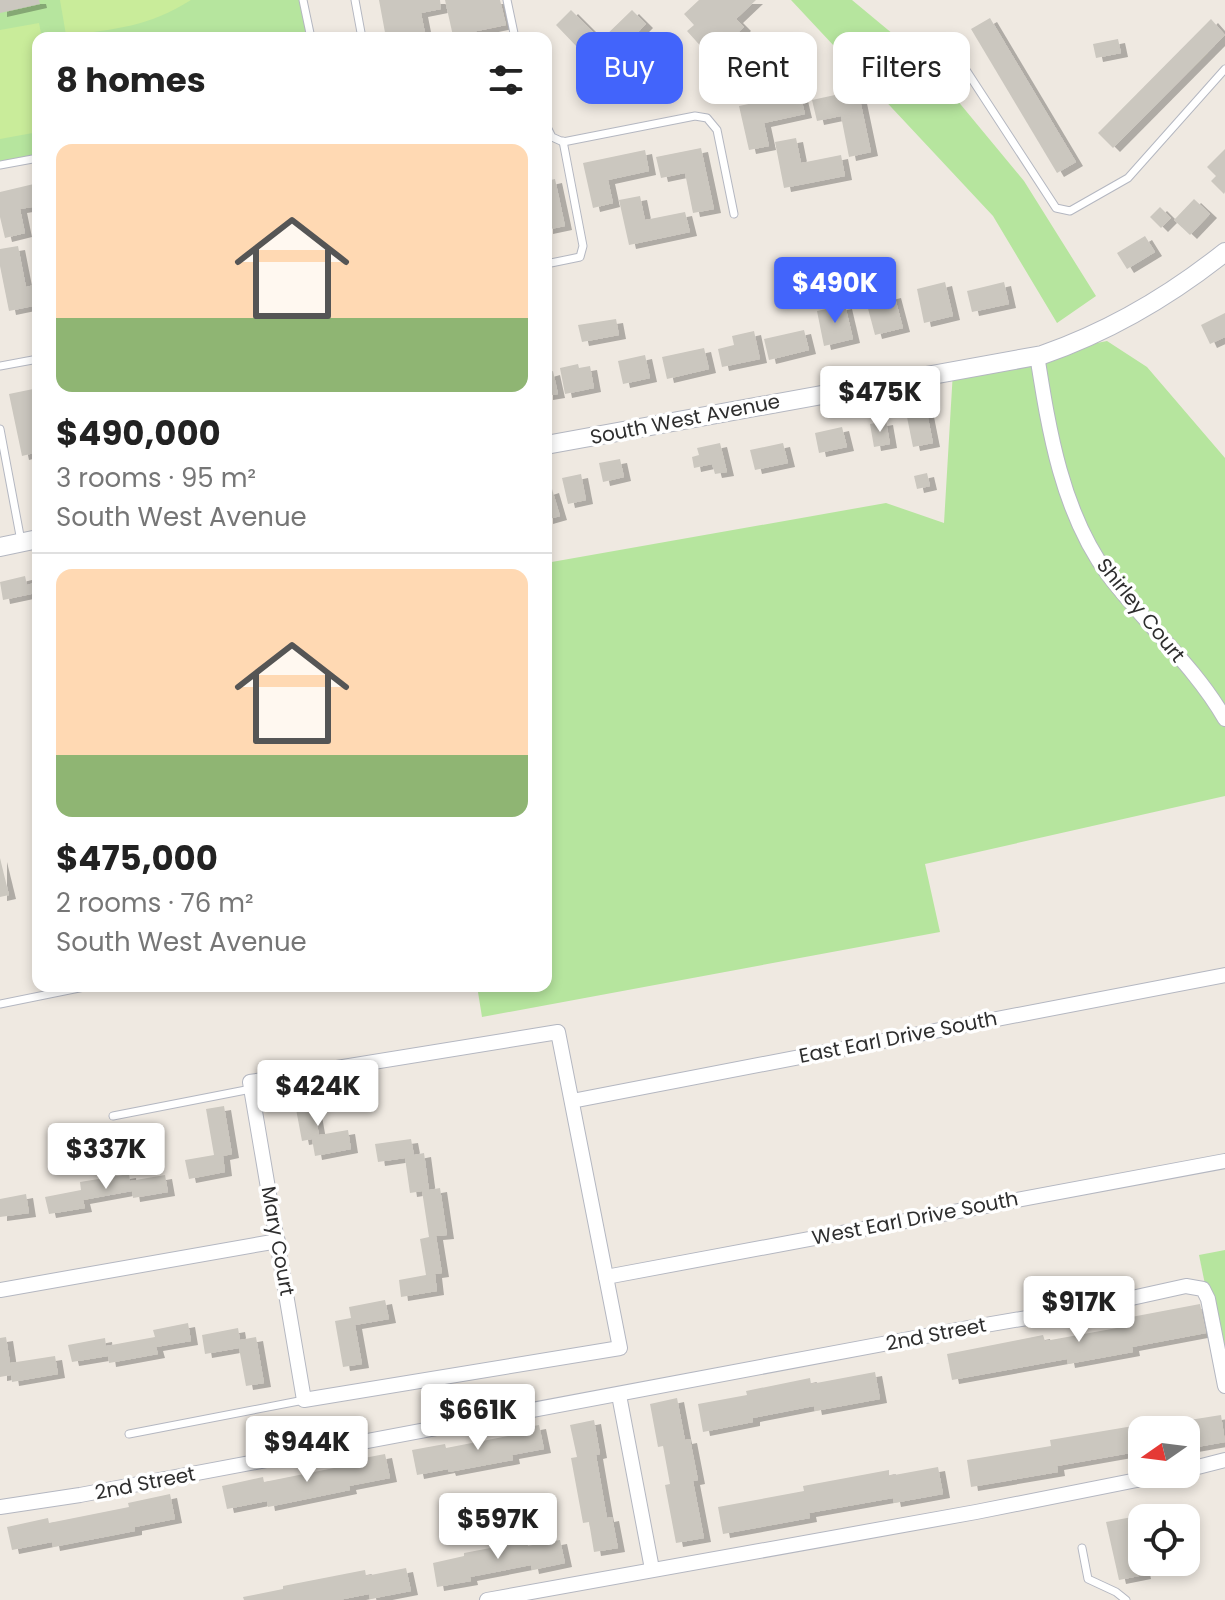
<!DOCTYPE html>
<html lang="en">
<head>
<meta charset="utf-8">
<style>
	body { margin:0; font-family:Poppins,sans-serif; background:#f2f2f2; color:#222; height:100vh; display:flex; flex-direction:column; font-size:30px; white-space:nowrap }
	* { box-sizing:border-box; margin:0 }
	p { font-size:26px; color:#767676 }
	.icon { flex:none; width:44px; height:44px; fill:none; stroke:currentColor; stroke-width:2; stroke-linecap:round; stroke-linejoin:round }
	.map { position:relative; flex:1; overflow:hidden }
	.drawer { position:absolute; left:32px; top:32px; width:520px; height:960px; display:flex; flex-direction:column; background:#fff; border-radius:16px; box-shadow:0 4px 12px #0003 }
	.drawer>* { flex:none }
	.guide { position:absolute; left:576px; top:32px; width:528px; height:72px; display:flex; gap:16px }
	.needle { width:52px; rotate:256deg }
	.tools { position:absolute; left:1128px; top:1416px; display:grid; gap:16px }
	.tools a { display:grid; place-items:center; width:72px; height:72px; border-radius:16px; background:#fff; box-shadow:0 4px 12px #0003; font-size:40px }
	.price { position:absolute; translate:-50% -68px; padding:0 18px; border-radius:8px; background:#fff; color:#222; font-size:26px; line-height:52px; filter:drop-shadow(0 2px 4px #0008) }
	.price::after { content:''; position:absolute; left:50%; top:48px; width:24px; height:18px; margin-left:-12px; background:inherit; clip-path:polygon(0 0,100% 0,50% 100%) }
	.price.active { background:#4264fb; color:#fff }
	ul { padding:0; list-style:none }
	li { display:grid; align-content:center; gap:16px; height:424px; padding:0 24px }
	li+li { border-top:2px solid #e0e0e0 }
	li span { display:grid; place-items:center; height:248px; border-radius:16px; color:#555 }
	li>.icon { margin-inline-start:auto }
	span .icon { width:144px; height:144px; fill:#fffc; stroke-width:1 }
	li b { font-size:34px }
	h2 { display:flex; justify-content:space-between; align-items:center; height:96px; padding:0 24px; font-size:34px }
	.chip { padding:0 28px; border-radius:16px; background:#fff; box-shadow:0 4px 12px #0003; font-size:28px; line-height:72px }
	.chip.active { background:#4264fb; color:#fff }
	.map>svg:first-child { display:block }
	.green { fill:#b6e59e }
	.pitch { fill:#c9ec9a }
	.building { fill:#cbc7bf; filter:url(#shadow) }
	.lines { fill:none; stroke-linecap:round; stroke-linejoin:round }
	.lane-casing { stroke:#b4b7c1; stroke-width:9 }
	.street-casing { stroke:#b4b7c1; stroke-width:16 }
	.secondary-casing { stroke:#b4b7c1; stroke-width:20 }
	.lane { stroke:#fff; stroke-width:7 }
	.street { stroke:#fff; stroke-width:14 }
	.secondary { stroke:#fff; stroke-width:18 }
	.labels { text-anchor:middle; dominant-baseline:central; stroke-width:7; stroke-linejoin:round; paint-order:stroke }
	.street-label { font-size:20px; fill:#2e2e2e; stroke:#fff }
</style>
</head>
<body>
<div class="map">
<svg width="1225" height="1600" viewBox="0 0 1225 1600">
	<defs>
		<filter id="shadow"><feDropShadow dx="7" dy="4" stdDeviation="0" flood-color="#0004"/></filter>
	</defs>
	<rect width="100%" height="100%" fill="#efe9e1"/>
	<g class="green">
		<polygon points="0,0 307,0 314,38 38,38 38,157 0,164"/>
		<polygon points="791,0 852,0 923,59 1024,181 1096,296 1057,323 993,216"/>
		<polygon points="1107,341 1147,367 1225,458 1225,796 925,864 940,932 482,1017 477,986 546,986 546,563 886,503 944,523 953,371"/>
		<polygon points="1225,1250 1225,1382 1199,1255"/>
	</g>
	<g class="pitch">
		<path d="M 60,0 L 191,0 C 150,26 114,30 66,35 Z"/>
		<polygon points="39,23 42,38 38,38 38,132 0,139 0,30"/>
	</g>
	<g class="building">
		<polygon points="0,0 39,0 40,4 0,13"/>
		<polygon points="379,0 440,0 441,9 421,13 426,38 386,38"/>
		<polygon points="445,0 500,0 506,25 453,36"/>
		<polygon points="699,0 756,0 736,19 744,27 719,50 713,43 705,51 687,31 694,25 684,14"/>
		<polygon points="571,10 601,40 632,10 646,24 600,71 556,25"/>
		<polygon points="990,18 1076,162 1057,173 971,29"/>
		<polygon points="1211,19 1225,35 1113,148 1098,133"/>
		<polygon points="1118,39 1121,53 1096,58 1093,44"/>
		<polygon points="858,90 871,152 849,157 841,116 817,121 812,100"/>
		<polygon points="800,93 805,114 764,123 769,146 749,150 739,106"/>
		<polygon points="796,138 801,163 841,155 845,176 784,188 775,142"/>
		<polygon points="701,148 714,209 693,213 685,173 661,178 656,157"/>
		<polygon points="1225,149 1225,192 1224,194 1211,181 1216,176 1207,167"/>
		<polygon points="645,150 649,171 608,180 613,203 593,208 583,163"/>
		<polygon points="555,179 565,226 546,230 546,181"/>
		<polygon points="38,183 38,206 20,209 25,233 5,238 0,217 0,192"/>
		<polygon points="640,196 645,220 685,212 690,232 629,245 619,200"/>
		<polygon points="1194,199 1210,214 1190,235 1174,220"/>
		<polygon points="1160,207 1171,218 1161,228 1150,217"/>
		<polygon points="1145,236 1155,252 1127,269 1117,253"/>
		<polygon points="18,246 26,287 38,284 38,305 9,311 0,266 0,249"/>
		<polygon points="945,282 953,316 924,323 917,289"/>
		<polygon points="1004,282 1009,304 972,312 967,291"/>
		<polygon points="894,294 903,328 875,335 866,301"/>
		<polygon points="845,305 853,339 824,346 817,311"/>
		<polygon points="1225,313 1225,337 1210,344 1201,325"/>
		<polygon points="616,319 619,335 582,342 578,325"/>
		<polygon points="804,330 809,350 769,360 764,339"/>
		<polygon points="754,331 760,359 722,367 718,349 734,345 732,336"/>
		<polygon points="704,348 709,369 667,379 662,357"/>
		<polygon points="645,355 650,378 623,384 618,361"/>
		<polygon points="578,364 579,368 590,366 594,388 565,394 560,368"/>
		<polygon points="553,371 558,394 546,396 546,373"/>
		<polygon points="38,388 38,410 34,411 38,432 38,452 22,456 9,394"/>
		<polygon points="925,403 933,443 913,447 905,407"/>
		<polygon points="886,421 890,444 874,447 870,424"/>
		<polygon points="842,427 847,447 819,453 815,433"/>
		<polygon points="720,443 727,472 715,474 712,464 694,468 692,457 699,455 697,448"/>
		<polygon points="783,443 788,463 755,470 750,450"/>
		<polygon points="620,459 624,477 603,482 599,463"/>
		<polygon points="927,473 930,486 917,489 914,476"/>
		<polygon points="581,474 586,500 568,504 562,478"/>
		<polygon points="552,489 560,516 546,520 546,491"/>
		<polygon points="25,576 27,585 34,583 36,593 3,600 0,582"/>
		<polygon points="0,858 9,895 0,897"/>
		<polygon points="311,1090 319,1135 348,1130 351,1149 315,1156 312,1139 302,1141 293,1093"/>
		<polygon points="224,1106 232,1154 223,1156 225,1172 189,1179 185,1160 214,1155 206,1109"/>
		<polygon points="411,1139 414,1155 424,1153 429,1190 440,1188 447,1235 436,1236 442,1273 435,1274 437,1291 401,1297 399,1280 426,1275 420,1239 429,1237 422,1191 410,1193 405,1158 378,1162 375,1144"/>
		<polygon points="129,1174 130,1181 165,1175 168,1192 133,1198 132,1191 83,1200 85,1208 49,1214 45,1197 81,1190 80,1182"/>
		<polygon points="26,1194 29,1213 0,1217 0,1199"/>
		<polygon points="385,1300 389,1319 355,1325 362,1364 343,1367 335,1321 351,1318 349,1307"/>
		<polygon points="1200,1304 1206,1333 1132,1347 1133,1352 1068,1364 1067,1359 952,1380 947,1354 1043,1335 1045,1341 1128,1326 1126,1318"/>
		<polygon points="188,1323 191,1341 156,1347 158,1354 109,1363 108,1356 72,1362 68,1345 105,1338 106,1346 155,1337 153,1330"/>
		<polygon points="238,1328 240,1340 256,1337 264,1383 246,1386 239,1348 205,1354 202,1335"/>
		<polygon points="6,1337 10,1363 55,1356 58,1374 12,1382 11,1375 0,1377 0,1338"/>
		<polygon points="875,1372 880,1399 815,1411 814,1406 753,1418 753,1422 703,1432 698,1404 747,1395 746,1391 810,1378 811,1384"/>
		<polygon points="677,1398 685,1440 690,1439 698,1480 693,1481 704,1538 676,1543 665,1485 670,1484 663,1446 658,1447 650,1404"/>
		<polygon points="1221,1415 1225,1442 1186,1449 1186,1430 1142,1430 1142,1451 1057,1466 1058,1472 971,1487 967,1460 1051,1446 1050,1440 1157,1422 1158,1425"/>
		<polygon points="594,1420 600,1454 596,1455 607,1518 612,1517 618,1548 594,1552 589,1522 583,1523 571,1458 577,1457 570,1425"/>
		<polygon points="539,1425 544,1449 512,1455 513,1460 449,1472 448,1469 417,1475 412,1450 445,1444 446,1448 508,1436 507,1431"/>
		<polygon points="385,1454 390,1478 349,1486 350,1490 268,1507 267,1501 227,1509 222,1486 263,1477 264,1482 344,1466 343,1462"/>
		<polygon points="938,1467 943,1494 894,1503 893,1498 809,1513 810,1518 723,1534 718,1507 804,1491 803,1486 889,1470 889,1476"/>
		<polygon points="170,1494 175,1519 135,1527 135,1531 53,1547 52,1542 12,1550 7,1527 48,1518 49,1523 129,1507 128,1503"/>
		<polygon points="1132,1517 1144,1575 1119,1580 1106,1522"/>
		<polygon points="560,1540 565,1563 532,1570 531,1565 470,1577 471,1581 437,1587 433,1563 464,1556 464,1553 527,1541 528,1546"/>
		<polygon points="406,1568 411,1591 370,1599 369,1594 339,1600 244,1600 243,1597 283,1589 283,1586 365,1570 366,1576"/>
	</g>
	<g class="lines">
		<defs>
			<g id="lane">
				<polyline points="303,0 311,38"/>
				<polyline points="355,0 362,38"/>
				<polyline points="507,0 515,38"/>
				<polyline points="964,67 1056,208 1070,211 1128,178 1225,69"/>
				<polyline points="546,125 552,137 563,142 695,116 707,118 717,130 734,214"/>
				<polyline points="0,165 38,158"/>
				<polyline points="546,264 580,257 583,246 563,141"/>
				<polyline points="0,366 38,359"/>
				<polyline points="0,429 21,541"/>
				<polyline points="0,1004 89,986"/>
				<polyline points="113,1116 251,1089"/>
				<polyline points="129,1434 304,1400"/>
				<polyline points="1082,1548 1088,1579 1116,1592 1126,1600"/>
			</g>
			<g id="street">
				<path d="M 1037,355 C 1049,431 1062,513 1109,576 C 1146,625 1194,665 1225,719"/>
				<polygon points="558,1032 620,1348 304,1400 250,1082"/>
				<polyline points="572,1101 1225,975"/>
				<polyline points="606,1277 1225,1161"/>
				<polyline points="0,1290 278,1241"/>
				<polyline points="619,1395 652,1569"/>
				<polyline points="1186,1470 1225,1460"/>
				<polyline points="0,1507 80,1495 968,1328 1091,1307 1186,1286 1203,1289 1208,1299 1225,1386"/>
				<polyline points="487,1600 976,1512 1167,1474"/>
			</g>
			<g id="secondary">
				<path d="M 546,445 L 1042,355 C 1108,332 1171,295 1225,252"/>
				<polyline points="0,547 38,539"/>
			</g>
		</defs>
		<use href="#lane" class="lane-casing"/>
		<use href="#street" class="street-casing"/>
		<use href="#secondary" class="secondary-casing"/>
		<use href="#lane" class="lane"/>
		<use href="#street" class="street"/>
		<use href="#secondary" class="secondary"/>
	</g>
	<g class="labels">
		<g class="street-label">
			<text transform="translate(685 419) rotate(-11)">South West Avenue</text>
			<text transform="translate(1141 610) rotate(51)">Shirley Court</text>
			<text transform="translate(898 1037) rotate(-11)">East Earl Drive South</text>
			<text transform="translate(915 1218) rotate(-11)">West Earl Drive South</text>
			<text transform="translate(278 1241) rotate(80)">Mary Court</text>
			<text transform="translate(936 1334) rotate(-11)">2nd Street</text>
			<text transform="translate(145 1483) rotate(-11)">2nd Street</text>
		</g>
	</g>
</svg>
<div class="tools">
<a><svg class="needle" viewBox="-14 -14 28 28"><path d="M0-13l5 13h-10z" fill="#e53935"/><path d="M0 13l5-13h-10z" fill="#767676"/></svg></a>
<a><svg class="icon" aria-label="locate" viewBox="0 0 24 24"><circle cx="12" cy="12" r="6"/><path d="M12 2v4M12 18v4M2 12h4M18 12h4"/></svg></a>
</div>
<b class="price active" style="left:835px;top:325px">$490K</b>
<b class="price" style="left:880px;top:434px">$475K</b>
<b class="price" style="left:318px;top:1128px">$424K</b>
<b class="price" style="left:106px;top:1191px">$337K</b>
<b class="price" style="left:1079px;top:1344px">$917K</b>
<b class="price" style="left:478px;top:1452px">$661K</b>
<b class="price" style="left:307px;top:1484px">$944K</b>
<b class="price" style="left:498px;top:1561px">$597K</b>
<div class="guide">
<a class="chip active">Buy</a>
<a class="chip">Rent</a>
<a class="chip">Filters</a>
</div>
<section class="drawer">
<h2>8 homes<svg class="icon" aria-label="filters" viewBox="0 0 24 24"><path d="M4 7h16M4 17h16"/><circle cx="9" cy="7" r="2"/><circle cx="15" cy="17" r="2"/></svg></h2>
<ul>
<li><span style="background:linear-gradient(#ffd9b3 70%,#8fb573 0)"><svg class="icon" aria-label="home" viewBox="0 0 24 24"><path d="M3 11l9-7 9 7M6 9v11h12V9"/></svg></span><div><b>$490,000</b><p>3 rooms · 95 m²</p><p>South West Avenue</p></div></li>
<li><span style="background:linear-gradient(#ffd9b3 75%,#8fb573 0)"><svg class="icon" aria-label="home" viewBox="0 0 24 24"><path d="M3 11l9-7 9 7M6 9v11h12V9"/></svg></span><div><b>$475,000</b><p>2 rooms · 76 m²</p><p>South West Avenue</p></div></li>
</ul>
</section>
</div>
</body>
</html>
